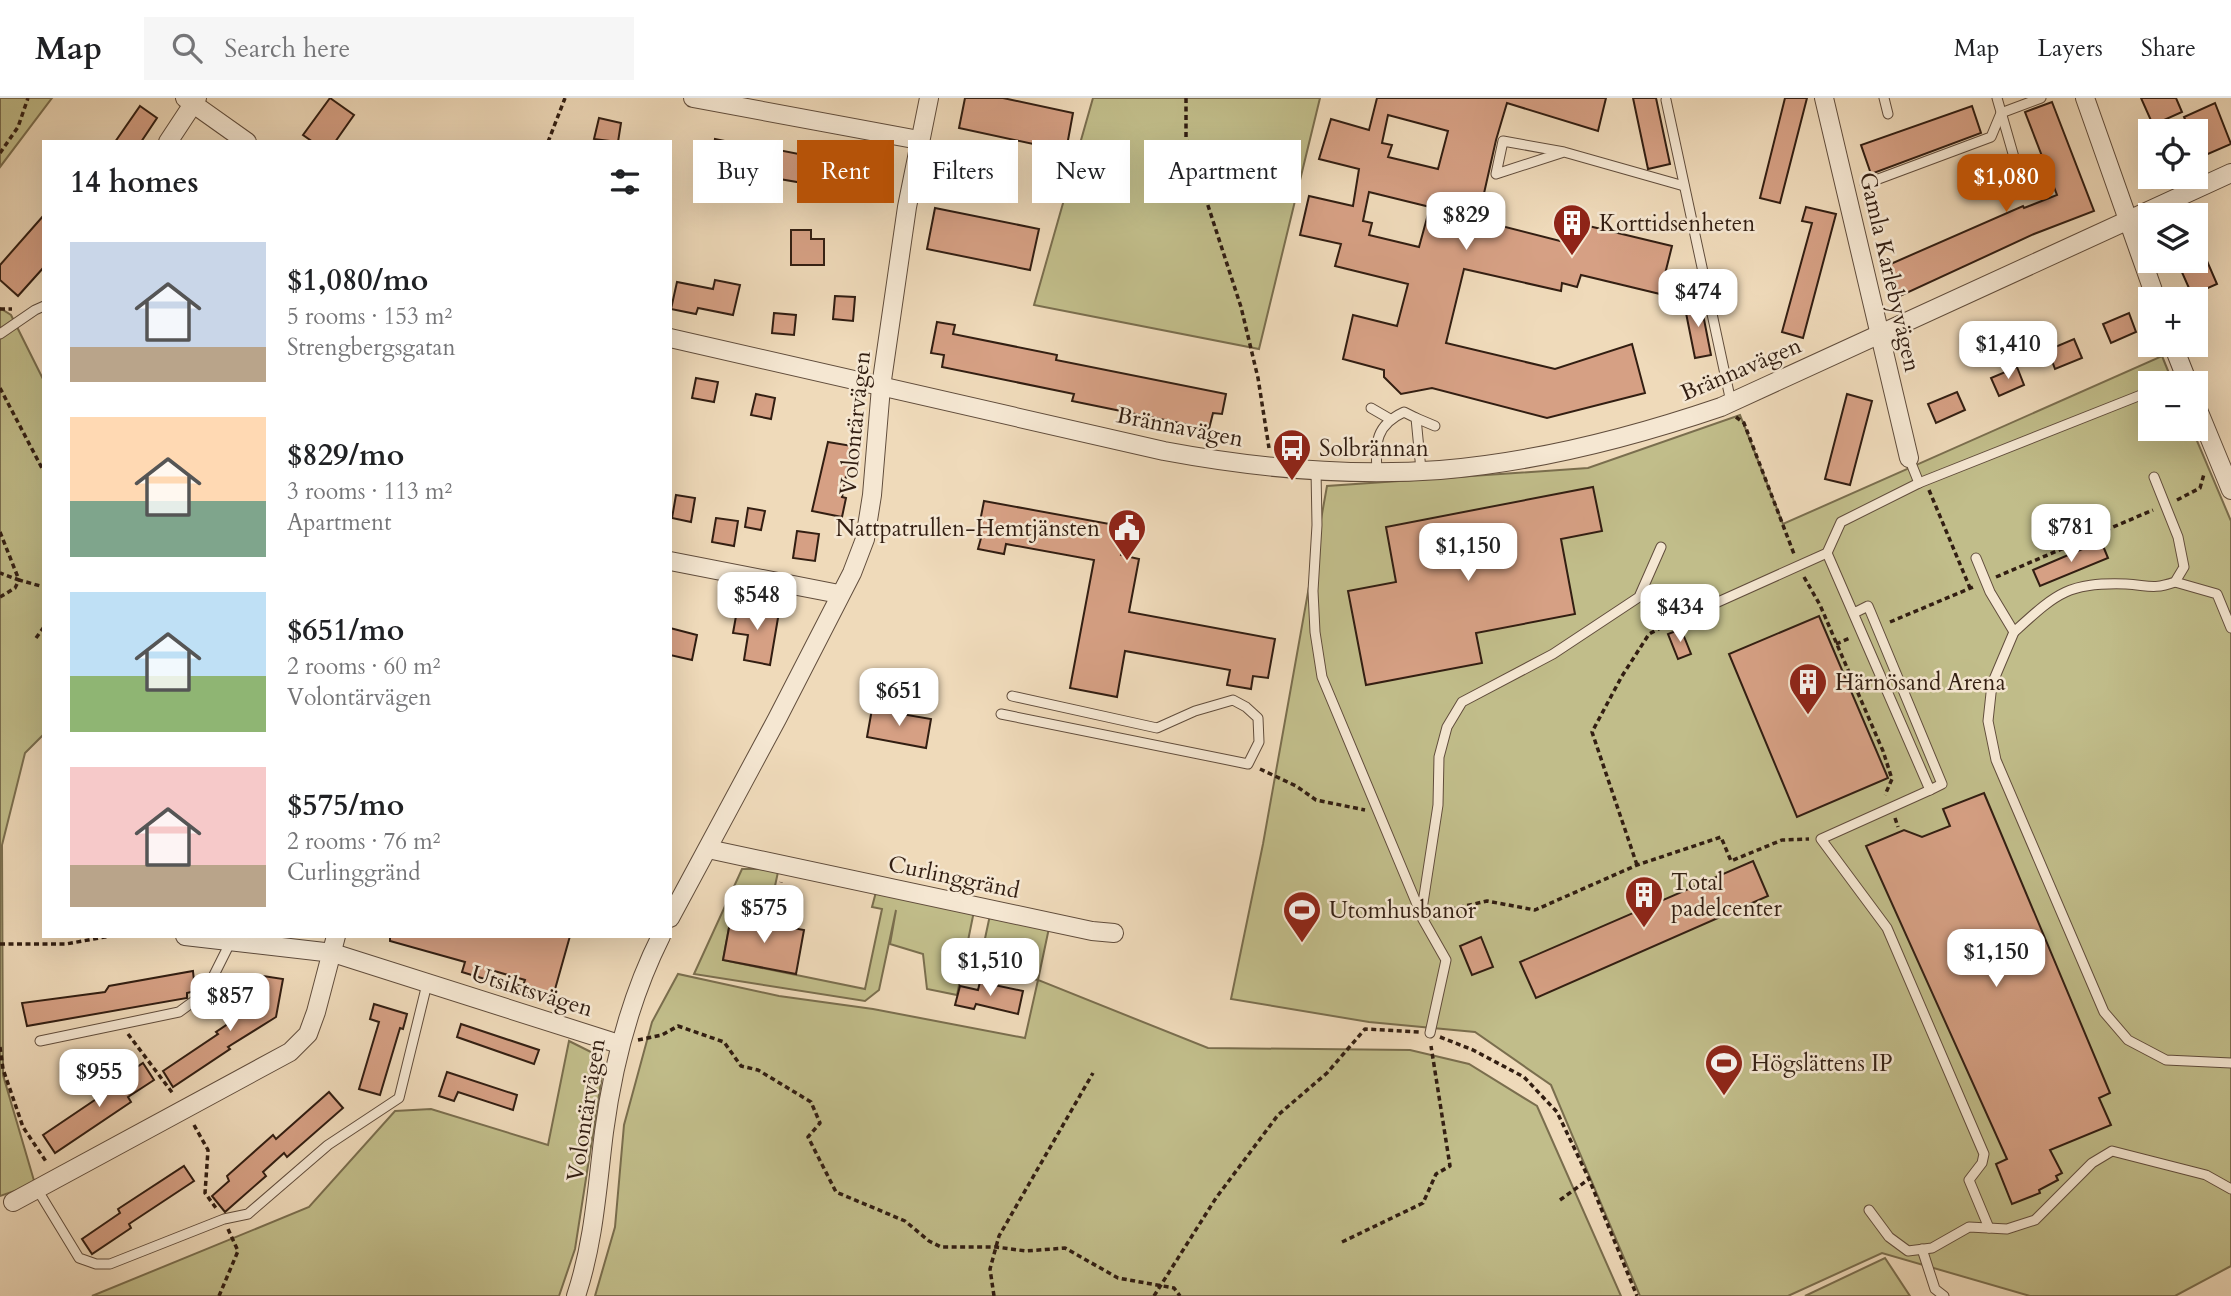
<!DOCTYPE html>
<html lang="en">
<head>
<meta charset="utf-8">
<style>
	body { margin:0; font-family:Cardo,serif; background:#f6f6f6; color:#202124; height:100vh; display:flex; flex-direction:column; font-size:26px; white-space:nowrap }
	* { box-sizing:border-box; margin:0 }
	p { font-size:23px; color:#757577 }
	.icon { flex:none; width:38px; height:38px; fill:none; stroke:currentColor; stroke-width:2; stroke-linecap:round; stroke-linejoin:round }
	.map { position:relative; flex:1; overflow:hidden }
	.sheet { position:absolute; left:42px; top:42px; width:630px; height:798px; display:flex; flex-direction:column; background:#fff; border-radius:0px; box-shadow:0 7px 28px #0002 }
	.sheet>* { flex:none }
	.guide { position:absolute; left:693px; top:42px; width:665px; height:63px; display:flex; gap:14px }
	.buttons { position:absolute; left:2138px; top:21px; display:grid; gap:14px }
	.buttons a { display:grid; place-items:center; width:70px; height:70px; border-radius:0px; background:#fff; box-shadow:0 7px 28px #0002; font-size:35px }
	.price { position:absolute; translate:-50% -60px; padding:0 16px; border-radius:14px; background:#fff; color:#222; font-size:23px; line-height:46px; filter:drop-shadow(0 2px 4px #0008) }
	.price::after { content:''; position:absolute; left:50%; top:42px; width:21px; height:16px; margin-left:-10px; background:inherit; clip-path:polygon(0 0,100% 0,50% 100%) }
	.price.selected { background:#b45309; color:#fff }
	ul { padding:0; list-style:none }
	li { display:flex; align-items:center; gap:21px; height:175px; padding:0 28px }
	li span { display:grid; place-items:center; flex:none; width:196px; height:140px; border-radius:0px; color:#555 }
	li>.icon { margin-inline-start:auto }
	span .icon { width:84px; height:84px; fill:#fffc; stroke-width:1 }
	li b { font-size:30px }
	h2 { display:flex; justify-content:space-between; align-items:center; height:84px; padding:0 28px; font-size:30px }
	.pill { padding:0 24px; border-radius:0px; background:#fff; box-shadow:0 7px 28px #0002; font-size:24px; line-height:63px }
	.pill.selected { background:#b45309; color:#fff }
	header { display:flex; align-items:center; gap:42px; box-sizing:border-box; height:98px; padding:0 35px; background:#fff; border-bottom:2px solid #e0e0e0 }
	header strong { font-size:33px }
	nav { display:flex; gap:38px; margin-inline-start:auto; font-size:24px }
	.search { width:490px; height:63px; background:#f6f6f6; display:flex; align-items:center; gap:18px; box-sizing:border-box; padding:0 24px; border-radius:0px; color:#757577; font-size:26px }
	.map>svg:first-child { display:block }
	.green { fill:#c1bd8a; stroke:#7a6e4e; stroke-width:2 }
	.building { fill:#d6a084; stroke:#321e12; stroke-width:2; fill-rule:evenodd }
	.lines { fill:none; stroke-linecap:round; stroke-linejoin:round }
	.lane-casing { stroke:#614d3c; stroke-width:11 }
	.street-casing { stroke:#614d3c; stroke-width:20 }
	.path { stroke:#321e12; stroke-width:3.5; stroke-dasharray:5 3.5; stroke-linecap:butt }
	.lane { stroke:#f5e7d2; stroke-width:9 }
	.street { stroke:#f5e7d2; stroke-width:18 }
	.labels { text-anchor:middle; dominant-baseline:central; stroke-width:5; stroke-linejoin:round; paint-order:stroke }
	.poi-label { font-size:23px; fill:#321e12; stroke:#f5e7d2; text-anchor:start }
	.street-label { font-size:23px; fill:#321e12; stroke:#f5e7d2 }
</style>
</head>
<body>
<header>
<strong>Map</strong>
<div class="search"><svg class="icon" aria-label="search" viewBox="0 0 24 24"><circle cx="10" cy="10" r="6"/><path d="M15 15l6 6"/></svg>Search here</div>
<nav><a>Map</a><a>Layers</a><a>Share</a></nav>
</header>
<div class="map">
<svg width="2231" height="1198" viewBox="0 0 2231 1198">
	<rect width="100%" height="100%" fill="#efdaba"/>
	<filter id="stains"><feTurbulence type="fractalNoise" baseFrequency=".00286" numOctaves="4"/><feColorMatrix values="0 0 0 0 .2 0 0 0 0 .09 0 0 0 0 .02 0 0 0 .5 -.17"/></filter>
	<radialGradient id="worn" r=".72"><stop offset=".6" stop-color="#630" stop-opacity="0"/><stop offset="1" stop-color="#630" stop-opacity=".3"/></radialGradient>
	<g class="green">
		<polygon points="0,0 52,0 0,69"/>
		<polygon points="1093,0 1320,0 1259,251 1034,207"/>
		<polygon points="0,210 11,217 44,283 44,636 25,655 2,747 3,977 35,1086 0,1098"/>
		<polygon points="2162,258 2173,285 2151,285 2151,331 2192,331 2231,423 2231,1168 2175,1198 2030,1198 1882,1155 1788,1198 1640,1198 1551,987 1475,934 1369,924 1231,901 1263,746 1327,388 1588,370 1740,317 1783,426"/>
		<polygon points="742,771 763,771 778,774 767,825 731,819 723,862 865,891 882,811 872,809 876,794 974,813 957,897 927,891 923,856 890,846 896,812 879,892 865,903 694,876"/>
		<polygon points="990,817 1049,830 1038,882 1208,950 1410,952 1469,966 1537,1008 1621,1198 595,1198 615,1129 624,1027 652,924 678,876 779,898 873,911 1025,940 1038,882 982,871 980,864"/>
		<polygon points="569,943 595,956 602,978 575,1151 559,1198 92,1198 309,1109 395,1013 431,1011 548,1047"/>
		<polygon points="1885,1160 1910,1198 1805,1198"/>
	</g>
	<g class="building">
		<polygon points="330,0 354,17 335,44 313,44 303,37"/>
		<polygon points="965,0 1003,0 1073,15 1066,53 959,30"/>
		<path d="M 1377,0 L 1606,0 L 1598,33 L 1507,5 L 1496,42 L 1478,122 L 1568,145 L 1572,124 L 1672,148 L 1660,196 L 1581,177 L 1577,189 L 1562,185 L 1561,193 L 1464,171 L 1446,245 L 1555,271 L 1632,246 L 1645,295 L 1547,320 L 1432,290 L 1401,296 L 1384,279 L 1384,272 L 1343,261 L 1353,217 L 1397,228 L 1408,186 L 1335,168 L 1341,146 L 1300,137 L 1309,98 L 1353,108 L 1359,71 L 1319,61 L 1331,21 L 1369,32 ZM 1388,17 L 1448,33 L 1438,71 L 1388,59 L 1392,47 L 1382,45 ZM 1369,94 L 1430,109 L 1419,149 L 1369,137 L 1372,125 L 1363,123 Z"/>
		<polygon points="1633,0 1656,0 1670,66 1648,71"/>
		<polygon points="1785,0 1807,0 1780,105 1760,100"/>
		<polygon points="2141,0 2176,0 2182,14 2153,27"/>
		<polygon points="2052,4 2094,113 2034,136 1900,198 1886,168 2023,108 2024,110 2057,97 2025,14"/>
		<polygon points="2215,5 2231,46 2201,59 2196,48 2196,33 2190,33 2184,19"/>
		<polygon points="140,8 157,20 141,44 115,44"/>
		<polygon points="1972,8 1981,35 1871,76 1861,47"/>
		<polygon points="599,20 621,25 618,44 594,41"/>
		<polygon points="715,41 754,49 754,46 768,47 768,50 809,58 803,85 751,76 752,72 711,63"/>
		<polygon points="855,66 876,70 871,100 849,96"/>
		<polygon points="1806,109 1836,116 1803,240 1782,234 1812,125 1802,123"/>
		<polygon points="935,110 1039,131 1030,172 927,151"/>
		<polygon points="44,117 44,169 18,198 0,182 0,167"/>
		<polygon points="791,132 811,132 811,141 824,141 824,167 791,167"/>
		<polygon points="2177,163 2207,163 2217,186 2192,197"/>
		<polygon points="715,182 740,187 733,217 698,210 696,216 671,211 677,184 713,191"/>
		<polygon points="835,198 855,199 853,223 833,221"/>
		<polygon points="1700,201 1711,257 1695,260 1684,205"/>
		<polygon points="774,215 796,217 794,237 772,235"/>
		<polygon points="2129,215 2136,234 2111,245 2103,226"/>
		<polygon points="937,224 955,227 953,236 1057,257 1056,262 1226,296 1222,316 1213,315 1209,331 1072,303 1074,296 942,269 944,257 931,255"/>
		<polygon points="2074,241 2082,260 2055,271 2048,252"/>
		<polygon points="2017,269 2024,287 1999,298 1991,280"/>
		<polygon points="696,280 718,284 714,304 692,300"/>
		<polygon points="1957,294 1965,312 1936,325 1928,306"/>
		<polygon points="756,296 775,300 771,321 751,317"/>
		<polygon points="1847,296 1872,303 1850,387 1825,381"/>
		<polygon points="828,344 852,348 842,399 846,400 842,419 812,413"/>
		<polygon points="1593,389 1602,433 1561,441 1575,516 1476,535 1482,565 1366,587 1348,493 1396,484 1386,429"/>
		<polygon points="676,397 695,400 691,424 672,420"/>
		<polygon points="984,403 1126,429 1121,457 1139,461 1129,514 1275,541 1268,580 1253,578 1251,591 1227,587 1230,572 1125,553 1117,599 1070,590 1094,462 1006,446 1004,456 978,451 981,440 977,439"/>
		<polygon points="748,410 765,413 761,432 745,429"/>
		<polygon points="716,420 738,423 734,448 712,444"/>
		<polygon points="797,433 819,436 815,463 793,460"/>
		<polygon points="2101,443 2108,460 2040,488 2033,472"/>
		<polygon points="738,507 779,514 770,567 744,562 748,537 733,535"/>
		<polygon points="1819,518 1888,680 1797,719 1729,556"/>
		<polygon points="670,530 697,537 692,562 670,557"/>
		<polygon points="1681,531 1691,556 1678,561 1668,536"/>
		<polygon points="872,611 931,621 926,650 867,639"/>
		<polygon points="1984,695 2110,995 2099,1000 2111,1027 2050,1052 2062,1075 2056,1078 2058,1082 2039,1092 2040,1095 2012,1106 1996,1066 2007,1061 1866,748 1904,732 1922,739 1950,728 1943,711"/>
		<polygon points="1753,763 1768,798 1536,900 1520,864"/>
		<polygon points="731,819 804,832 796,876 723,862"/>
		<polygon points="390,838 570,838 552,902 521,893 525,882 491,872 488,882 462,874 465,864 390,843"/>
		<polygon points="1481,839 1493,869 1472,877 1460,848"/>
		<polygon points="193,873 195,893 187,895 187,900 27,928 22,905 105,894 109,888"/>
		<polygon points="263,878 283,881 276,919 228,949 230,951 173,989 163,973 218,936 216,934 256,907"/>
		<polygon points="980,884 1023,893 1018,916 976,906 974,911 955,907 960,888 978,892"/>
		<polygon points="374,906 407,916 403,931 400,930 380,997 359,991 379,924 370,921"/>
		<polygon points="461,926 539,952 534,966 457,939"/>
		<polygon points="143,965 154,982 128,999 131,1004 55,1055 43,1037 117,987 115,984"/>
		<polygon points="447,974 517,997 513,1012 458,994 454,1003 439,998"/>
		<polygon points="329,994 343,1010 287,1059 284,1055 263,1074 266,1078 225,1114 212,1098 229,1083 227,1078 273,1037 276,1041"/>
		<polygon points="184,1068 194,1083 129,1126 131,1130 92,1156 82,1141 120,1115 118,1111"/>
	</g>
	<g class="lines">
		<defs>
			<g id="lane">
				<polyline points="1884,0 1888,16"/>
				<polyline points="1997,0 2024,94"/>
				<polyline points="1666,2 1731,304"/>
				<polyline points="1564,54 1496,76 1503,43 1564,54 1684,88"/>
				<polyline points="1865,86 1991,39 2001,15 2041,0"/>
				<polyline points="0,236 35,212 44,208"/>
				<polyline points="1371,310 1390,321"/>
				<polyline points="1416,320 1435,328"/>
				<polyline points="1909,360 1919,385"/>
				<polyline points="1316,372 1317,427 1313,493 1315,534 1322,579 1421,816"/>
				<path d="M 1377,373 C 1375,344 1376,327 1404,314 L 1416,320 L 1421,372"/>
				<polyline points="1827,455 1930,692 1942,686 1871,515 1868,508 1854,515"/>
				<path d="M 1976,460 L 1990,494 L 2014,534 C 2056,496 2067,484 2126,486 C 2147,487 2153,492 2175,484 L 2184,469 L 2178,439 L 2154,379"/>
				<polyline points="2175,484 2217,496 2231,530"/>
				<polyline points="1678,522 1827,455 1841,424 1919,385 2151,293"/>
				<polyline points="2014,534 1992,586 1988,623 1996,662 2104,914 2128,942 2166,962 2231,965"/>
				<polyline points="1001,616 1248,666 1259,644 1258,620 1246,609 1233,602 1195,613 1157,630 1012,598"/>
				<polyline points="1930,692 1821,741 1887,830 1984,1056 1982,1065 1969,1082 1989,1130"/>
				<polyline points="1430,935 1446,862 1421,818 1438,707 1439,659 1447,629 1462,604 1553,556 1639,499 1661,449"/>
				<polyline points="40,943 179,914 205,895 231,843"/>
				<polyline points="37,1091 79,1160 96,1166 110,1166 224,1121 248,1116 328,1047 399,1000 427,886"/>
				<polyline points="1869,1112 1889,1139 1908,1153 1932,1150 1969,1129 2007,1131 2035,1122 2092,1065 2112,1053 2206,1077 2231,1091"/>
				<polyline points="1922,1151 1935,1191 1944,1198"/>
			</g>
			<g id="street">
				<polyline points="185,0 247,44"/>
				<polyline points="693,0 919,42"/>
				<polyline points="1824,0 1909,360"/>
				<polyline points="2085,0 2156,201"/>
				<polyline points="168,44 197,0"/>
				<path d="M 670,240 L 1164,353 C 1255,370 1348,379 1440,372 C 1537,364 1630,340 1721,309 L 2231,75"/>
				<polyline points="2173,247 2188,285"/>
				<polyline points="2196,307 2231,392"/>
				<polyline points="670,463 839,496"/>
				<polyline points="708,751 1092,833 1114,835"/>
				<polyline points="670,820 777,621 852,475 865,441 872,397 881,289 907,109 929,0"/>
				<polyline points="185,838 333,855 619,946"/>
				<polyline points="13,1104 290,954 308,936 316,914 336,838"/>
				<path d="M 576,1198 C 594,1144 597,1090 604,1034 C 613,966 630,900 661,838"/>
			</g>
		</defs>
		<use href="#lane" class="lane-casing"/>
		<use href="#street" class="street-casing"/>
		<g class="path">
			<polyline points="1186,0 1186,40 1241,209 1258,280 1269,350"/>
			<polyline points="548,44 565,0"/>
			<polyline points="0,55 18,29 28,0"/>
			<polyline points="0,211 12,211"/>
			<polyline points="0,290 44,374"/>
			<polyline points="1736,319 1744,325 1794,456"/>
			<polyline points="1929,392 1970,490"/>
			<polyline points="2177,402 2200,390 2204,376"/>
			<polyline points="0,434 19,482 0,475"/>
			<polyline points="1804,479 1820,507 1883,653 1892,681 1885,697"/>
			<polyline points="1996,479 2153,412"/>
			<polyline points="0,499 15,490 19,482 44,489"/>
			<polyline points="1890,524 1973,489"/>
			<polyline points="36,540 44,529"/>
			<polyline points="1836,546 1850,540"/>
			<polyline points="1260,671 1296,688 1316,702 1365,712"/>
			<polyline points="1895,720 1898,729"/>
			<polyline points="1637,767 1592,634 1622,578 1649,536 1666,527"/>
			<polyline points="1434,815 1487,803 1535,812 1637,767 1721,739 1731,763 1782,742 1809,741"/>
			<polyline points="772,826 781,784"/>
			<polyline points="0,846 66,846 110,838"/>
			<polyline points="128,936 174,997"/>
			<polyline points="1440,939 1473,952 1524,979 1557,1014 1589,1081 1637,1198"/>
			<polyline points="638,942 662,937 678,928 724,944 741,968 758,972 811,1004 820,1025 808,1039 836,1094 905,1123 929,1143 941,1149 996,1149 1026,1153 1065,1150 1118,1180 1174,1190 1180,1198"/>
			<polyline points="0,949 3,971 23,1029 47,1065"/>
			<polyline points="194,1027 208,1052 205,1095 216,1110"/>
			<polyline points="1560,1102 1589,1081"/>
			<polyline points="1342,1144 1423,1105 1436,1076 1450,1068 1431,948"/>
			<polyline points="219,1198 238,1153 228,1131"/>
			<polyline points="994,1198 990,1171 999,1138 1093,975"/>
			<polyline points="1154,1198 1216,1100 1278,1017 1327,975 1365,931 1419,934"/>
		</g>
		<use href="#lane" class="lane"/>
		<use href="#street" class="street"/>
	</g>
	<defs>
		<symbol id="building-pin" viewBox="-11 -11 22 30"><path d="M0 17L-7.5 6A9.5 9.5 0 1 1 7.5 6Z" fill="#8f2418" stroke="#f5e7d2"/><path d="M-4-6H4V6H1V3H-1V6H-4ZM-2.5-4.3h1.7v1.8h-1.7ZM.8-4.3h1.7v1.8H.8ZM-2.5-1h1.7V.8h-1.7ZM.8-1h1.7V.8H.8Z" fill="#fff"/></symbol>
		<symbol id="bus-pin" viewBox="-11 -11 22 30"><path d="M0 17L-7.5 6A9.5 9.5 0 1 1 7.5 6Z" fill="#8f2418" stroke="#f5e7d2"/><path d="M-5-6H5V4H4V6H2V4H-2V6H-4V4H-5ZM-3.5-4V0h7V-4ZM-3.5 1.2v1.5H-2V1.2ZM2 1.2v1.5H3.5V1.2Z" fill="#fff"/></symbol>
		<symbol id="civic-pin" viewBox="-11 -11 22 30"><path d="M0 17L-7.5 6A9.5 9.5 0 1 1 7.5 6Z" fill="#8f2418" stroke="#f5e7d2"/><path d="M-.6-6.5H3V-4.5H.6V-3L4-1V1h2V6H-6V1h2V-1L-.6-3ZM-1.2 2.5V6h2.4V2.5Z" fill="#fff"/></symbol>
		<symbol id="stadium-pin" viewBox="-11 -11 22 30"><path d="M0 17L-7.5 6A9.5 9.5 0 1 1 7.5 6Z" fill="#8f2418" stroke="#f5e7d2"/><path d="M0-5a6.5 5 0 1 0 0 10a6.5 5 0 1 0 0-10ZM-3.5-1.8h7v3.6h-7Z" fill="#fff"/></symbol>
	</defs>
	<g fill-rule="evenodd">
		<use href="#building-pin" x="1550" y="103" width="44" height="60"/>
		<use href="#bus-pin" x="1270" y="328" width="44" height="60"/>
		<use href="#civic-pin" x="1105" y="408" width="44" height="60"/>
		<use href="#building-pin" x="1786" y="562" width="44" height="60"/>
		<use href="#building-pin" x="1622" y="775" width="44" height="60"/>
		<use href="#stadium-pin" x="1280" y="790" width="44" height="60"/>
		<use href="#stadium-pin" x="1702" y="943" width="44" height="60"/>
	</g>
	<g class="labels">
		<g class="poi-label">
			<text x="1599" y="125">Korttidsenheten</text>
			<text x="1319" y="350">Solbrännan</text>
			<text x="1100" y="430" text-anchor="end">Nattpatrullen-Hemtjänsten</text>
			<text x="1835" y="584">Härnösand Arena</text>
			<text x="1671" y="784">Total<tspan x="1671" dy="26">padelcenter</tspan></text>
			<text x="1329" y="812">Utomhusbanor</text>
			<text x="1751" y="965">Högslättens IP</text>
		</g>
		<g class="street-label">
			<text transform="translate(1890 174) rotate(77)">Gamla Karlebyvägen</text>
			<text transform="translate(1741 271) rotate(-23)">Brännavägen</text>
			<text transform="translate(855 325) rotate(-84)">Volontärvägen</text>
			<text transform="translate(1180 329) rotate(11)">Brännavägen</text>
			<text transform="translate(954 779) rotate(12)">Curlinggränd</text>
			<text transform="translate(532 893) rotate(17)">Utsiktsvägen</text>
			<text transform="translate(586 1012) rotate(-81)">Volontärvägen</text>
		</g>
	</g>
	<rect width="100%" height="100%" filter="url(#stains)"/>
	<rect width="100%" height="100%" fill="url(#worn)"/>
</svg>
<div class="buttons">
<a><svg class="icon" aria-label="locate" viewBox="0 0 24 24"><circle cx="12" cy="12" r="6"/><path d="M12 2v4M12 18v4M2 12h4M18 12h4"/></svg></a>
<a><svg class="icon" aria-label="layers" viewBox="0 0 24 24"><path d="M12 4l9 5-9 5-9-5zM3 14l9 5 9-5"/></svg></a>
<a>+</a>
<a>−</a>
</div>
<b class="price selected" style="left:2006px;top:116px">$1,080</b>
<b class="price" style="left:1466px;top:154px">$829</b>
<b class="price" style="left:1698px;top:231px">$474</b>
<b class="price" style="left:2008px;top:283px">$1,410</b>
<b class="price" style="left:2071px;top:466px">$781</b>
<b class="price" style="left:1468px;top:485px">$1,150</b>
<b class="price" style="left:757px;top:534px">$548</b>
<b class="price" style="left:1680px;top:546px">$434</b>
<b class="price" style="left:899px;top:630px">$651</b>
<b class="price" style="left:764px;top:847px">$575</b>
<b class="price" style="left:1996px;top:891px">$1,150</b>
<b class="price" style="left:990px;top:900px">$1,510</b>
<b class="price" style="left:230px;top:935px">$857</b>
<b class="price" style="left:99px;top:1011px">$955</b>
<div class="guide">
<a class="pill">Buy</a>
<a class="pill selected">Rent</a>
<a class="pill">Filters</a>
<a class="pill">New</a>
<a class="pill">Apartment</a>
</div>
<section class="sheet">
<h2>14 homes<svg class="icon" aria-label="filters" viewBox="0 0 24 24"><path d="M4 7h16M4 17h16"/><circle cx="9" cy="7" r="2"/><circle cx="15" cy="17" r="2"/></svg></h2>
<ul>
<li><span style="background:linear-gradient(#c9d6e8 75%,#b9a48a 0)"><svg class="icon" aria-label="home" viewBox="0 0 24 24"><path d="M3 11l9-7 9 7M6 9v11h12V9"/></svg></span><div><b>$1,080/mo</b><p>5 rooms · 153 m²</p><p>Strengbergsgatan</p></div></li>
<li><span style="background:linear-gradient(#ffd9b3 60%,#7fa58c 0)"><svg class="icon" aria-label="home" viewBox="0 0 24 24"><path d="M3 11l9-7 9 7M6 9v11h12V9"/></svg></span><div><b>$829/mo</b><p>3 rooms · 113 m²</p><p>Apartment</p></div></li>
<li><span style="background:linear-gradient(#bfe0f5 60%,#8fb573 0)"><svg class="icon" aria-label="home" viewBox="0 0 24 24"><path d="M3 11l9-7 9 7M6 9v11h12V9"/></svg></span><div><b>$651/mo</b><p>2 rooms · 60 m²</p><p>Volontärvägen</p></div></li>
<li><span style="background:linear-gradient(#f6c9c9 70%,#b9a48a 0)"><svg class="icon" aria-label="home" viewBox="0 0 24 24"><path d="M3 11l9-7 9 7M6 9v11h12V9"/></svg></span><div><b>$575/mo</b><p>2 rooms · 76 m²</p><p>Curlinggränd</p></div></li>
</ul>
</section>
</div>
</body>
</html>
